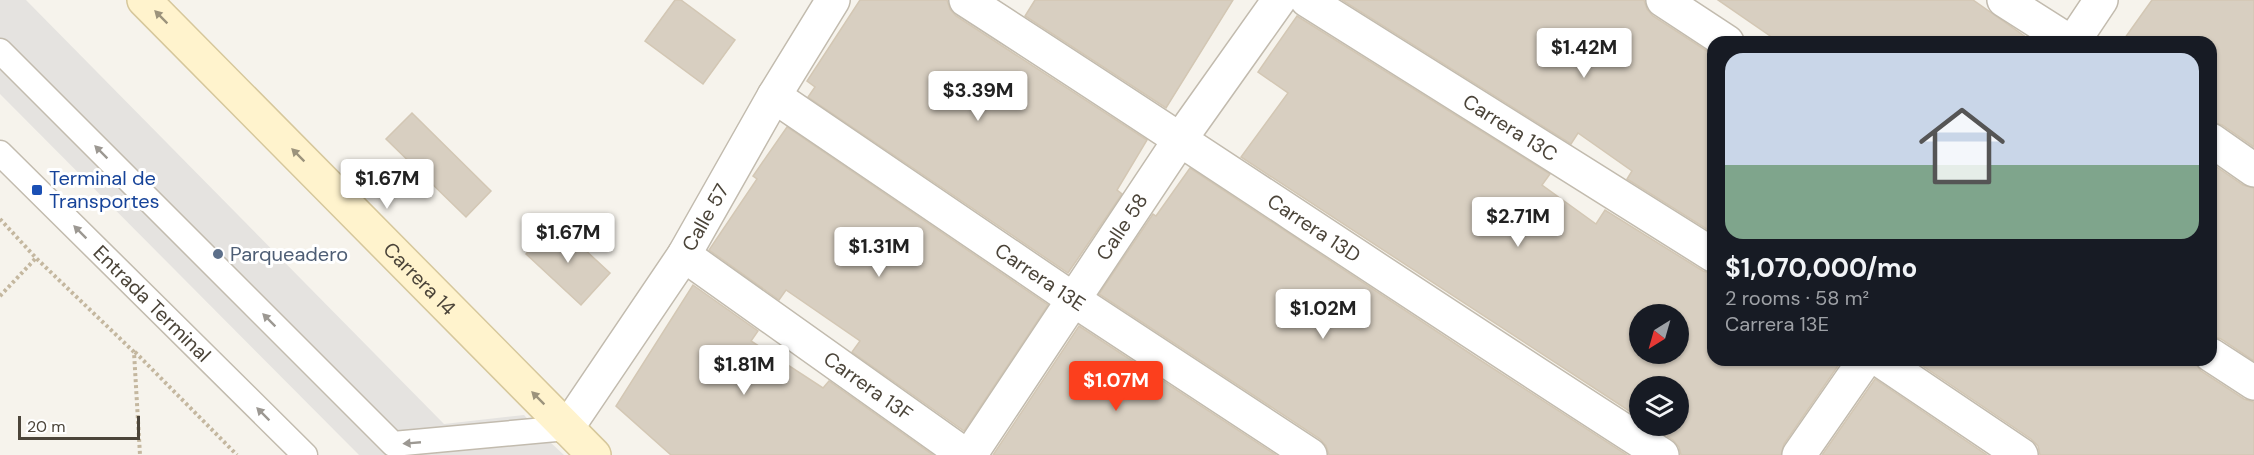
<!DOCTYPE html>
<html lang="en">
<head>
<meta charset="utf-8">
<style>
	body { margin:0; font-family:"DM Sans",sans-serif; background:#20242c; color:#f1f3f6; height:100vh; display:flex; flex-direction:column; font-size:22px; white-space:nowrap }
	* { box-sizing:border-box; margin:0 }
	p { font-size:20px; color:#9ea1a6 }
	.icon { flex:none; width:33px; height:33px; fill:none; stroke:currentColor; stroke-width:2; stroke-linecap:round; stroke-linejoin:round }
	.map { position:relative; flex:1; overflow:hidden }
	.panel { position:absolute; left:1707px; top:36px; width:510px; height:330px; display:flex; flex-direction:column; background:#171b24; border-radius:18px; box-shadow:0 2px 4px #0004 }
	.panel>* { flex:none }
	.needle { width:39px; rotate:217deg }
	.buttons { position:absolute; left:1629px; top:304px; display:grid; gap:12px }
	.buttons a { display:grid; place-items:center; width:60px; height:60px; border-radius:50%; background:#171b24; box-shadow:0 2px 4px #0004; font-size:30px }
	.scale { position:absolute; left:18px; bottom:15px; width:122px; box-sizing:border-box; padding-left:6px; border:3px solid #4b4439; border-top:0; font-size:16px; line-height:21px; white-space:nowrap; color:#4b4439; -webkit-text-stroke:4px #fff; paint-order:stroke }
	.price { position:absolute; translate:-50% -51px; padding:0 14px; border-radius:6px; background:#fff; color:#222; font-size:20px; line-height:39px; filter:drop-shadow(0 2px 3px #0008) }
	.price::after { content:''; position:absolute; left:50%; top:36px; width:18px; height:14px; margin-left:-9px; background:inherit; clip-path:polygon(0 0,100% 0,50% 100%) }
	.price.on { background:#fc3f1d; color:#fff }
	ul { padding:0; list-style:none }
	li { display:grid; align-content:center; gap:12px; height:318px; padding:0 18px }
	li+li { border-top:2px solid #363941 }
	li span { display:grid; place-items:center; height:186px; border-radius:18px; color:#555 }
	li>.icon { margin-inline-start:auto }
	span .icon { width:108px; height:108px; fill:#fffc; stroke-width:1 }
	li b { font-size:26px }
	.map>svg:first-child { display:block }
	.parking { fill:#e5e3e0 }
	.building { fill:#d8cfc1; stroke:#d3c7b4; stroke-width:1.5; fill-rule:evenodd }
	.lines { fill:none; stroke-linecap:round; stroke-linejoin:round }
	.service-casing { stroke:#c2bbae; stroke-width:27 }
	.minor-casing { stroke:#c2bbae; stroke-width:36 }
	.tertiary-casing { stroke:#c2bbae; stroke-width:36 }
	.secondary-casing { stroke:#d6c79b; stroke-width:36 }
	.path { stroke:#c4b79f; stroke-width:4; stroke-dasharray:3 3; stroke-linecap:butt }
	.service { stroke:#fff; stroke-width:24 }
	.minor { stroke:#fff; stroke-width:33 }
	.tertiary { stroke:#fff; stroke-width:33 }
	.secondary { stroke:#fff3cd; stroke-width:33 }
	.oneway { fill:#9c937c }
	.oneway2 { fill:#9c9892 }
	.transit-dot { fill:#1a4fb4; stroke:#fff; stroke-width:2 }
	.service-dot { fill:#5c6f8a; stroke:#fff; stroke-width:2 }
	.labels { text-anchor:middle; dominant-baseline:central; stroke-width:6; stroke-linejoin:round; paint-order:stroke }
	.street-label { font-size:20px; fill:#4b4439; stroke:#fff }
	.transit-label { font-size:20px; fill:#164399; stroke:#fff; text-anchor:start }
	.service-label { font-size:20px; fill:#4e5e75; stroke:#fff; text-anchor:start }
</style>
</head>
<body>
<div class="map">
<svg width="2254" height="455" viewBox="0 0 2254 455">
	<rect width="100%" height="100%" fill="#f6f3ec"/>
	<polygon class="parking" points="0,0 26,0 444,424 524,415 534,426 470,438 473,449 550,442 564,455 359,455 0,94"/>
	<g class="building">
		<polygon points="675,0 681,0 735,40 703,84 645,41"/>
		<polygon points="860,0 947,0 950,9 956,16 1147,140 1117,190 1122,194 1068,273 808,97 815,87 807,81"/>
		<polygon points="1035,0 1233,0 1166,108 1025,16"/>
		<polygon points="1342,0 1644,0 1647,9 1653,16 1713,55 1713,233 1627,179 1632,171 1578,133 1571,144"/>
		<polygon points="1718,0 1973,0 2033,42 1779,42"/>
		<polygon points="2152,0 2254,0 2254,147 2222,125 2211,122 2211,42 2122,42"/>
		<path d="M 1297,16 L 1550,174 L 1542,185 L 1596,224 L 1605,210 L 1703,271 L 1713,274 L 1713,360 L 1842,360 L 1784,444 L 1781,455 L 1681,455 L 1679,447 L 1673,440 L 1652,426 L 1678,426 L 1678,387 L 1640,387 L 1640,418 L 1241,157 L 1288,93 L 1258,72 ZM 1640,315 L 1678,315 L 1678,354 L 1640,354 Z"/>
		<polygon points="412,113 491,191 466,217 386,139"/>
		<polygon points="787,127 1048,305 964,431 852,352 860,341 786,290 779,300 709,250 757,179 753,176"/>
		<polygon points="2211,163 2243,185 2254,188 2254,361 2221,339 2211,336"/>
		<polygon points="1190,168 1477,358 1627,455 1329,455 1326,446 1320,439 1099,294 1153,214 1156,216"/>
		<polygon points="555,222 610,273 581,305 526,254"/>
		<polygon points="693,285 758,331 751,341 823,388 829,381 933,455 671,455 616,406"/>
		<polygon points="1079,326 1276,455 993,455"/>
		<polygon points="1914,360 2193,360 2201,371 2244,399 2254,402 2254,455 2040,455 2038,446 2031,439"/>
		<polygon points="1875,379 1987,455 1822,455"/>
	</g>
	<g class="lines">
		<defs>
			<g id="service">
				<polyline points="0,51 393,444 567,428"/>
				<path id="s1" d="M 0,153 L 305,455"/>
			</g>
			<g id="minor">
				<path id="s2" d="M 966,0 C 1199,150 1429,306 1662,455"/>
				<path id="s3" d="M 1307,0 L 1713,255"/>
				<polyline points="1663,0 1727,42"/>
				<polyline points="2004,0 2070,42"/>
				<path id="s4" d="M 774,96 L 1074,300 L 1310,455"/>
				<polyline points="2211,140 2254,170"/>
				<path id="s5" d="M 684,255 L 965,455"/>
				<polyline points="2211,355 2254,383"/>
				<polyline points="1880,360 2021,455"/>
				<path id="s6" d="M 567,428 L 684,255 L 774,96 L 833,0"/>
				<path id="s7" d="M 970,455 L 1181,138 L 1279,0"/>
			</g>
			<g id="tertiary">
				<polyline points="2073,42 2101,0"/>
				<polyline points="1799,455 1865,360"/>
			</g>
			<g id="secondary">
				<path id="s8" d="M 144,0 L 594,455"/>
			</g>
		</defs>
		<use href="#service" class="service-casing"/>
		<use href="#minor" class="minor-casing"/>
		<use href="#tertiary" class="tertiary-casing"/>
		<use href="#secondary" class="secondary-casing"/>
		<g class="path">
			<polyline points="0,219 36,258 134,352 140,455"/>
			<polyline points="0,296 36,258"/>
			<polyline points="135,352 237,455"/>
		</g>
		<use href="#service" class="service"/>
		<use href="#minor" class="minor"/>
		<use href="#tertiary" class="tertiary"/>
		<use href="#secondary" class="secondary"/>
	</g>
	<defs><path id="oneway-solid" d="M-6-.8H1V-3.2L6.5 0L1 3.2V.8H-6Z" transform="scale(1.5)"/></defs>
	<g class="oneway">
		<use href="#oneway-solid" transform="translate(161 17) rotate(-135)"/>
		<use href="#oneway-solid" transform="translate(298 155) rotate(-135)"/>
		<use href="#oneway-solid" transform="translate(538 398) rotate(-135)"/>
	</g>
	<g class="oneway2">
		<use href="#oneway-solid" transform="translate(101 152) rotate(-135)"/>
		<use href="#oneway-solid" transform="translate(80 232) rotate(-135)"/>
		<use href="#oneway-solid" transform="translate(269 320) rotate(-135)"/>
		<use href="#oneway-solid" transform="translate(263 414) rotate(-135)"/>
		<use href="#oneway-solid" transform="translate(412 443) rotate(175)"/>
	</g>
	<rect class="transit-dot" x="31" y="184" width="12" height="12" rx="3"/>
	<circle class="service-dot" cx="218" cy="254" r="6"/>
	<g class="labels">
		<g class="street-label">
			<text stroke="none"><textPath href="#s3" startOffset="240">Carrera 13C</textPath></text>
			<text stroke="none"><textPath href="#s6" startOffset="252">Calle 57</textPath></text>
			<text stroke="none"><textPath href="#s7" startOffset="274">Calle 58</textPath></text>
			<text stroke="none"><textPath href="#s2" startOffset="416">Carrera 13D</textPath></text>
			<text stroke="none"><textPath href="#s4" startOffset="322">Carrera 13E</textPath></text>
			<text stroke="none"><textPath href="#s8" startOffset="392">Carrera 14</textPath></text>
			<text stroke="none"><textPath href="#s1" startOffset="214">Entrada Terminal</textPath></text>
			<text stroke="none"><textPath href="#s5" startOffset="226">Carrera 13F</textPath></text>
		</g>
		<g class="transit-label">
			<text x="49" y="178">Terminal de<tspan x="49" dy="23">Transportes</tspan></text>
		</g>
		<g class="service-label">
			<text x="230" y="254">Parqueadero</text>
		</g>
	</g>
</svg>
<div class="buttons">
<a><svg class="needle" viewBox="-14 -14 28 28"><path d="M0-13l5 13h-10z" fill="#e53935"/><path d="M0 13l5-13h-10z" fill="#9ea1a6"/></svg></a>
<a><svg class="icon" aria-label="layers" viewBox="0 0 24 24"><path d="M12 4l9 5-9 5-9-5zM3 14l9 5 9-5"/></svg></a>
</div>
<div class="scale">20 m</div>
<b class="price" style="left:1584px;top:79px">$1.42M</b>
<b class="price" style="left:978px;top:122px">$3.39M</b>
<b class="price" style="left:387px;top:210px">$1.67M</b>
<b class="price" style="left:1518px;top:248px">$2.71M</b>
<b class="price" style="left:568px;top:264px">$1.67M</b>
<b class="price" style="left:879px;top:278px">$1.31M</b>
<b class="price" style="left:1323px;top:340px">$1.02M</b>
<b class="price" style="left:744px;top:396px">$1.81M</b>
<b class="price on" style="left:1116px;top:412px">$1.07M</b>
<section class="panel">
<ul>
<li><span style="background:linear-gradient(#c9d6e8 60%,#7fa58c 0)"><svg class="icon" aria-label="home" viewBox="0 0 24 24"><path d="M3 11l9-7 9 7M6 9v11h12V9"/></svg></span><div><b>$1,070,000/mo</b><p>2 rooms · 58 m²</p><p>Carrera 13E</p></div></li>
</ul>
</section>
</div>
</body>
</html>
